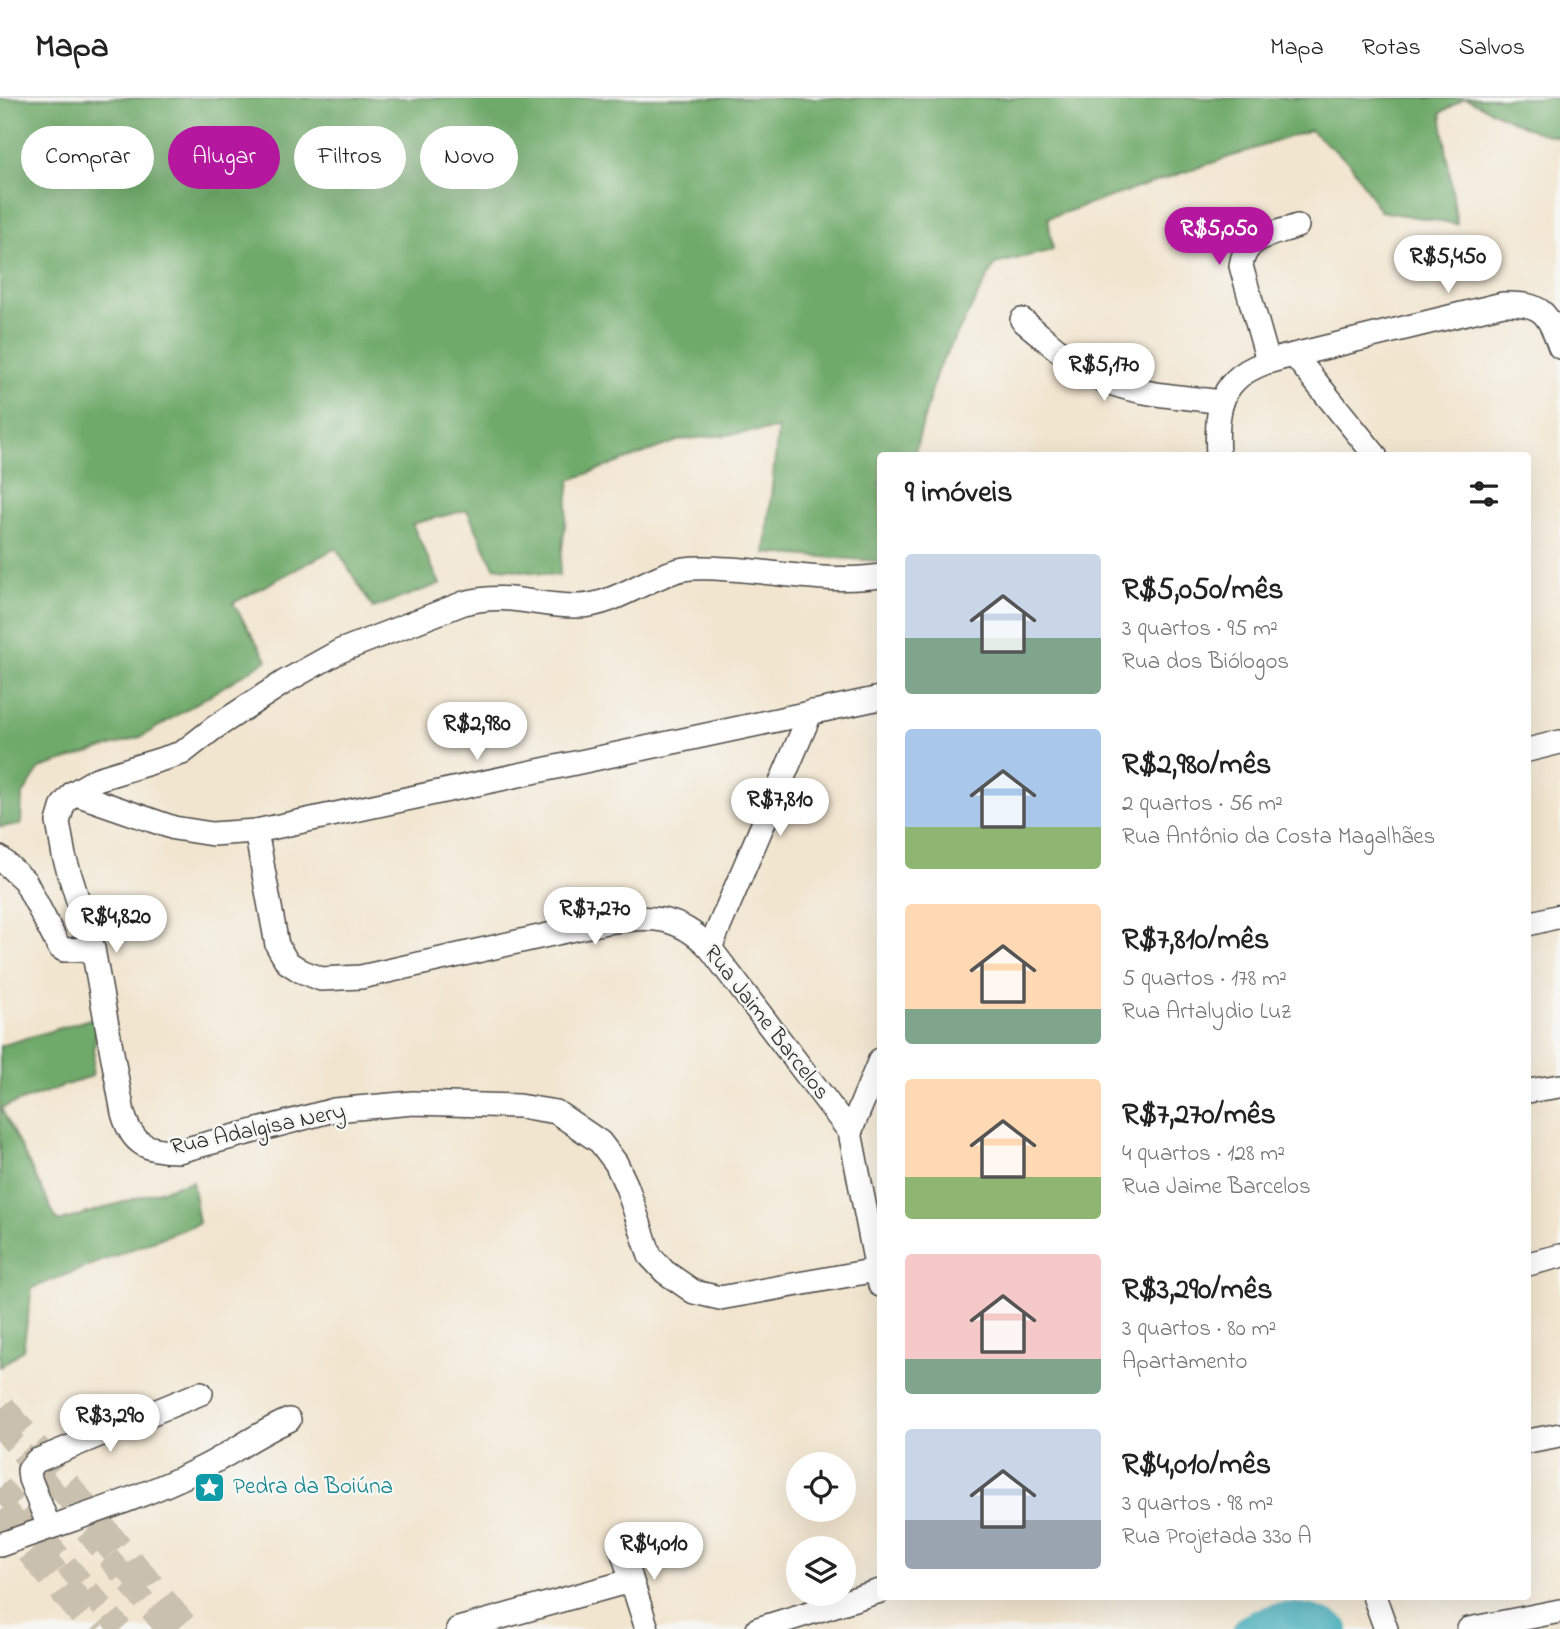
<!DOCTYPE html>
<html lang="pt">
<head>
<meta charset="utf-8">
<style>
	body { margin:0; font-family:"Indie Flower",sans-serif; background:#f6f6f6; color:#222; height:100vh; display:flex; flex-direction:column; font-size:26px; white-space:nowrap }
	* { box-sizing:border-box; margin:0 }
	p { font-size:23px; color:#767676 }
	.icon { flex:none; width:38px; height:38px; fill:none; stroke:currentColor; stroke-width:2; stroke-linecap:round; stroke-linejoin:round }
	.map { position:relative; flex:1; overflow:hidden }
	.panel { position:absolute; left:877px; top:354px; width:654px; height:1148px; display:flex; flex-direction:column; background:#fff; border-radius:7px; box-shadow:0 7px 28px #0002 }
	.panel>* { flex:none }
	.top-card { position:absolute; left:21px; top:28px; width:665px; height:63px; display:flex; gap:14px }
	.fabs { position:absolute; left:786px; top:1354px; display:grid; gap:14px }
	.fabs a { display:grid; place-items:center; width:70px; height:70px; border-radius:50%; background:#fff; box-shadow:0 7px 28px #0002; font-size:35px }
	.price { position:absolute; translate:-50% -60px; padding:0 16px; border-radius:24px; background:#fff; color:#222; font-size:23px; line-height:46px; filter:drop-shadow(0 2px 4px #0008) }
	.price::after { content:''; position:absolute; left:50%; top:42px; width:21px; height:16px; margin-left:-10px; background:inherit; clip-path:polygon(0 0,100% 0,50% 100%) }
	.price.current { background:#b5179e; color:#fff }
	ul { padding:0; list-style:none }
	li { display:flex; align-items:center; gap:21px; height:175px; padding:0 28px }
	li span { display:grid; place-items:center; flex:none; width:196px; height:140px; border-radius:7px; color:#555 }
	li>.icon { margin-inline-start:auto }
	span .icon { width:84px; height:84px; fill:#fffc; stroke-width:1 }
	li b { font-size:30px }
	h2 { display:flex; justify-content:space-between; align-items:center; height:84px; padding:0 28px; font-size:30px }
	.chip { padding:0 24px; border-radius:32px; background:#fff; box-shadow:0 7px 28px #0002; font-size:24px; line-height:63px }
	.chip.current { background:#b5179e; color:#fff }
	header { display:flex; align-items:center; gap:42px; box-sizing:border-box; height:98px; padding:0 35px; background:#fff; border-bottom:2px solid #e0e0e0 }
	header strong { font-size:33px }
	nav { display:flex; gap:38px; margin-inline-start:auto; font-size:24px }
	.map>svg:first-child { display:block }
	.forest { fill:#6faa6a; stroke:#4d6a4a; stroke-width:2 }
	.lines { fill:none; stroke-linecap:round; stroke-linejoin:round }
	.river { stroke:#3dacba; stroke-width:28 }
	.minor-tunnel { stroke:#cac0ae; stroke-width:23; stroke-dasharray:23 11; stroke-linecap:butt }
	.highway-tunnel { stroke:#cac0ae; stroke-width:33; stroke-dasharray:33 17; stroke-linecap:butt }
	.minor-casing { stroke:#494744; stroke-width:26 }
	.minor { stroke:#fff; stroke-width:23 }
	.labels { text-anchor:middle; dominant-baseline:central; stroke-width:5; stroke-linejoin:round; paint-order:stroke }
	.street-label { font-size:23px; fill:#2b2b2b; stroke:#f6f6f2 }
	.culture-label { font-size:23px; fill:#0d838f; stroke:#f6f6f2; text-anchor:start }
</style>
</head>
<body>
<header>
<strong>Mapa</strong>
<nav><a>Mapa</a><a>Rotas</a><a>Salvos</a></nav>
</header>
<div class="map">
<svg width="1560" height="1531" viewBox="0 0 1560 1531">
	<rect width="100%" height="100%" fill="#f6f6f2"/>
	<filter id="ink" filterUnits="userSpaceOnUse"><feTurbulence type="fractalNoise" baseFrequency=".0143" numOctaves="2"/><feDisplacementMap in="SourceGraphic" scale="14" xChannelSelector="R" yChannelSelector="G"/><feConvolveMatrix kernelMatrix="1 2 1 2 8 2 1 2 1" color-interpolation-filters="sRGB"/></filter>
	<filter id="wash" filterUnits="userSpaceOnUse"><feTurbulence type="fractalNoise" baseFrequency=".00686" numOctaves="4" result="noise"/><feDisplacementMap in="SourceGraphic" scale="28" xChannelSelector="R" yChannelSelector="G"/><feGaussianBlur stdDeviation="1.57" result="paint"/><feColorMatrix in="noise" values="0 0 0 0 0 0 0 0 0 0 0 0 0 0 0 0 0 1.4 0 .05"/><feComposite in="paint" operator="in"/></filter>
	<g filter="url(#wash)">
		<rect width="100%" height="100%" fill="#f2e5cf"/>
		<g class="forest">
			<polygon points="0,0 1560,0 1560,40 1534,33 1465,0 1441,15 1457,126 1380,113 1350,65 1310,32 1048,120 1053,152 995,166 937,273 914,357 880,357 880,463 765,455 778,331 680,342 570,382 559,478 494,469 467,412 412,426 440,486 373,510 336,450 233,505 267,562 143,638 40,670 22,698 21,726 0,729"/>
			<polygon points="97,919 92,978 1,1010 58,1124 192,1083 199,1125 32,1190 23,1252 0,1269 0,948"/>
		</g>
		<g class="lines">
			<path class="river" d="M 1247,1531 C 1277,1514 1306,1514 1335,1531"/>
		</g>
	</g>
	<g filter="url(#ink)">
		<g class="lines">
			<g class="minor-tunnel">
				<polyline points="0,1328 167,1531"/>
				<polyline points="0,1389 121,1531"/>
			</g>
			<g class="highway-tunnel">
				<polyline points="0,1311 183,1531"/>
				<polyline points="0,1413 98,1531"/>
			</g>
			<defs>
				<g id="minor">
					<path d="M 1022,222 C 1046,241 1068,263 1095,278 C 1133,298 1181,298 1222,304"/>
					<path d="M 1294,257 L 1503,206 C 1543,205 1547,214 1560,249"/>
					<path d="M 1268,263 L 1241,168 C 1245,138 1272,137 1297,128"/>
					<path d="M 1218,357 C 1214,291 1230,271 1294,257 L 1375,357"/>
					<polyline points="1528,652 1560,644"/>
					<polyline points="73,695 174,730 212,736 256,733 880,600"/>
					<path d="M 256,733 L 277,847 L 287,864 L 301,873 L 321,881 L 361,879 L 606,824 C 651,818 677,816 710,850 L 850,1034 L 880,1187"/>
					<polyline points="0,760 25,783 59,849 64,852 93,851"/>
					<polyline points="1528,826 1560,818"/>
					<polyline points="710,850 811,614"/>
					<polyline points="1528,993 1560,988"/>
					<polyline points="850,1034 880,962"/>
					<polyline points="1528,1166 1560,1158"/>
					<path d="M 877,1172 L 720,1200 L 694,1194 L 665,1174 L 650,1158 L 627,1089 L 616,1065 L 600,1044 L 556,1014 L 519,1008 L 413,1005 L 334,1012 L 179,1053 C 147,1053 132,1047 123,1015 L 93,851 L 64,758 L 58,724 L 63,707 L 73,695 L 97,681 L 182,655 L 214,630 L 286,583 L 340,553 L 464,505 C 510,493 536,509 579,508 C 616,507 648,478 684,471 C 703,468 724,471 743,472 C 788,476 835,485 880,478"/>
					<polyline points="1528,1343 1560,1337"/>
					<polyline points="49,1429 30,1381 29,1372 36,1363 201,1295"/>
					<path d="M 0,1447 C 65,1423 139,1402 200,1371 C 231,1356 258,1335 289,1322"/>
					<polyline points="621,1449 647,1531"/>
					<polyline points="1374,1498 1386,1531"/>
					<polyline points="458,1531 630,1483"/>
					<polyline points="758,1531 880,1493"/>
					<polyline points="1469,1531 1560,1513"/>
				</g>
			</defs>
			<use href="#minor" class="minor-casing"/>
			<use href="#minor" class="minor"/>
		</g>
	</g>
	<defs>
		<symbol id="sight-square" viewBox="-11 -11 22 22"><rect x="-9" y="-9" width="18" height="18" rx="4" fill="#0f9aa8" stroke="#f6f6f2"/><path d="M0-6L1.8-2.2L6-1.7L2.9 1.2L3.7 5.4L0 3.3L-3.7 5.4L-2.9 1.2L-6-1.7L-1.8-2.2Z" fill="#fff"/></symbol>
	</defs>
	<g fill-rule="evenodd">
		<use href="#sight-square" x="192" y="1372" width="35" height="35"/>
	</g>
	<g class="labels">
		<g class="street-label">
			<text transform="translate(766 925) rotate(52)">Rua Jaime Barcelos</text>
			<text transform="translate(258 1032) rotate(-12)">Rua Adalgisa Nery</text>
		</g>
		<g class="culture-label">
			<text x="233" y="1389">Pedra da Boiúna</text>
		</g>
	</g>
</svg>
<div class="fabs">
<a><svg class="icon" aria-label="locate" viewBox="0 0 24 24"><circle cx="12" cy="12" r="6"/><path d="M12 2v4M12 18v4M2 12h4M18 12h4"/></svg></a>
<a><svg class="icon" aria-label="layers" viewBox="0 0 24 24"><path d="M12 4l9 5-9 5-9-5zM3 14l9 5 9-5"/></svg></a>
</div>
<b class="price current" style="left:1219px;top:169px">R$5,050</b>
<b class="price" style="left:1448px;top:197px">R$5,450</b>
<b class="price" style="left:1104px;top:305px">R$5,170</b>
<b class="price" style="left:477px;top:664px">R$2,980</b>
<b class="price" style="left:780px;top:740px">R$7,810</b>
<b class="price" style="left:595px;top:849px">R$7,270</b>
<b class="price" style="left:116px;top:857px">R$4,820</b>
<b class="price" style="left:110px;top:1356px">R$3,290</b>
<b class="price" style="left:654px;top:1484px">R$4,010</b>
<div class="top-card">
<a class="chip">Comprar</a>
<a class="chip current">Alugar</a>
<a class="chip">Filtros</a>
<a class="chip">Novo</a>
</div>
<section class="panel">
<h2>9 imóveis<svg class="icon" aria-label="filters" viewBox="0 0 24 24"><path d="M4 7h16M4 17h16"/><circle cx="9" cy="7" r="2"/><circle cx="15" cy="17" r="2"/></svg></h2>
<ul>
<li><span style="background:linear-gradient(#c9d6e8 60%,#7fa58c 0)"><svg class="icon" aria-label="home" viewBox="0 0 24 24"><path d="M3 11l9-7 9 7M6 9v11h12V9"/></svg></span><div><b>R$5,050/mês</b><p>3 quartos · 95 m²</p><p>Rua dos Biólogos</p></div></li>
<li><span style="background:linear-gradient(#a9c7e8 70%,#8fb573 0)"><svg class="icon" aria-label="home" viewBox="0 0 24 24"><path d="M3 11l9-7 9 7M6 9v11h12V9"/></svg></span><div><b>R$2,980/mês</b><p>2 quartos · 56 m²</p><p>Rua Antônio da Costa Magalhães</p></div></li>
<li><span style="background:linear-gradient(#ffd9b3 75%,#7fa58c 0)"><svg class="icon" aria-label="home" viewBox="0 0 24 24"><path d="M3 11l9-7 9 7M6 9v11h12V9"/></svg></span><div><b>R$7,810/mês</b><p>5 quartos · 178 m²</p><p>Rua Artalydio Luz</p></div></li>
<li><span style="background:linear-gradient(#ffd9b3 70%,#8fb573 0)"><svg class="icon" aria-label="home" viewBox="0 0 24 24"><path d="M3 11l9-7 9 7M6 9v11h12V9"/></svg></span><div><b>R$7,270/mês</b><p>4 quartos · 128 m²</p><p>Rua Jaime Barcelos</p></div></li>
<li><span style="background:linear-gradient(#f6c9c9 75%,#7fa58c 0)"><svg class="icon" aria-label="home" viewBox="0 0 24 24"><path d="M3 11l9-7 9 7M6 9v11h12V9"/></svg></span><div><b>R$3,290/mês</b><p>3 quartos · 80 m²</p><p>Apartamento</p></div></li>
<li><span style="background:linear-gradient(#c9d6e8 65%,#9aa5b1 0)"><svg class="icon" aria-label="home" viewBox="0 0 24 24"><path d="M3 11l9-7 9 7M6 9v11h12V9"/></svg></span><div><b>R$4,010/mês</b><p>3 quartos · 98 m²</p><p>Rua Projetada 330 A</p></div></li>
</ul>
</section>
</div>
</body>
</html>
